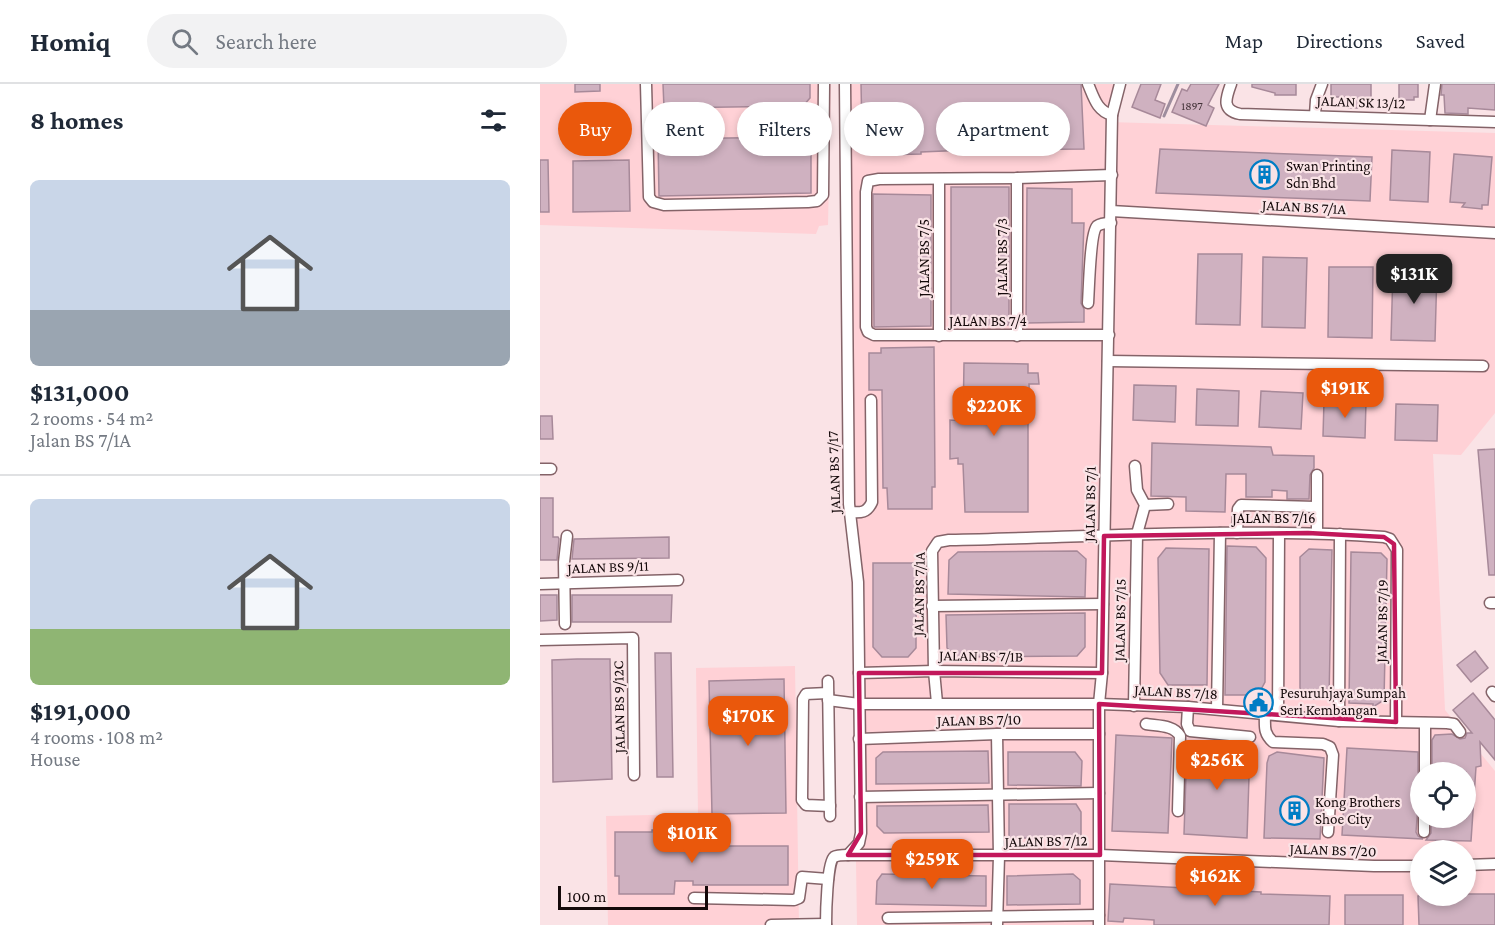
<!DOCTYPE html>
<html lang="en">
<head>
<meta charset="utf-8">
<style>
	body { margin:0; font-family:"Crimson Pro",serif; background:#f2f2f3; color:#1f2937; height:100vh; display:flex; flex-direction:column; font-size:22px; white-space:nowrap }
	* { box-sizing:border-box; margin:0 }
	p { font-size:20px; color:#747a83 }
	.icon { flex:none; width:33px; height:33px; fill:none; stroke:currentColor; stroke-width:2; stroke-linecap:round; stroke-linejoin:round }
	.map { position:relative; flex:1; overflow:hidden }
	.drawer { display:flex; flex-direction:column; background:#fff; width:540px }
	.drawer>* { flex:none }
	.hud { position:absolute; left:18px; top:18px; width:570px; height:54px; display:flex; gap:12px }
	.controls { position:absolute; left:870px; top:678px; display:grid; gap:12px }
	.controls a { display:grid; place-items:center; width:66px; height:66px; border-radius:50%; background:#fff; box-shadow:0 3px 9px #0003; font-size:30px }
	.scale { position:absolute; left:18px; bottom:15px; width:150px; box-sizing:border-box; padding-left:6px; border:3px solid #14090a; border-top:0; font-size:16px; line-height:21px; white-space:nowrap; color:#14090a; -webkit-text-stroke:4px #fae3e6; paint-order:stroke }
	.price { position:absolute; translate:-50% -51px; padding:0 14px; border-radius:12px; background:#ea580c; color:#fff; font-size:20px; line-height:39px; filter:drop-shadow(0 2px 3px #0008) }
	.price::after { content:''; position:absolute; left:50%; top:36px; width:18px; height:14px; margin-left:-9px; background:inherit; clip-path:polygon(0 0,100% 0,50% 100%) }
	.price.selected { background:#222; color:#fff }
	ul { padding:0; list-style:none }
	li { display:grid; align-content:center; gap:12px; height:318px; padding:0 30px }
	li+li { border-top:2px solid #e0e1e3 }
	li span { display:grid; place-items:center; height:186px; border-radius:9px; color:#555 }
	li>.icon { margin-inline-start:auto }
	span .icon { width:108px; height:108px; fill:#fffc; stroke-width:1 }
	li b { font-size:26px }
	h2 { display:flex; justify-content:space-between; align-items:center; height:72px; padding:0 30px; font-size:26px }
	.chip { padding:0 21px; border-radius:27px; background:#fff; box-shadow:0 3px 9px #0003; font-size:21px; line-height:54px }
	.chip.selected { background:#ea580c; color:#fff }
	header { display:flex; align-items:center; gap:36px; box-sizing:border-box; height:84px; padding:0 30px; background:#fff; border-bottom:2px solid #e0e1e3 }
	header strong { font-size:28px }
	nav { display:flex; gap:33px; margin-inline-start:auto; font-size:21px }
	.search { width:420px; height:54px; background:#f2f2f3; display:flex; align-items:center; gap:15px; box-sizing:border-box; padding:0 21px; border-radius:33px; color:#747a83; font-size:22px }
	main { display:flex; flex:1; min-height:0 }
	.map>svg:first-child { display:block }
	.built { fill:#ffd1d6; fill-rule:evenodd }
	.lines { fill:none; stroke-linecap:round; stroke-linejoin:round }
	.stream { stroke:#9e8d9e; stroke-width:3 }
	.building { fill:#cfb1c0; stroke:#a78999; stroke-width:1.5 }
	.minor-casing { stroke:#846368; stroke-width:13 }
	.minor { stroke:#fff; stroke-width:10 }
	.marked { fill:none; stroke:#c2185b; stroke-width:4.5; stroke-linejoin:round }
	.labels { text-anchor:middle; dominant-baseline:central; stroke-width:4.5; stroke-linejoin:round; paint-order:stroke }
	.number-label { font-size:12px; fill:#433338 }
	.street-label { font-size:15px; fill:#14090a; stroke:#fae3e6 }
	.poi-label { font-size:15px; fill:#14090a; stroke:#fae3e6; text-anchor:start }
</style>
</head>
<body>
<header>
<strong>Homiq</strong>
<div class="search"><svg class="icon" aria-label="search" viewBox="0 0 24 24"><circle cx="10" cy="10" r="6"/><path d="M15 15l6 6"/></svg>Search here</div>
<nav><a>Map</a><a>Directions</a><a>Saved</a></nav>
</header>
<main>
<section class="drawer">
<h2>8 homes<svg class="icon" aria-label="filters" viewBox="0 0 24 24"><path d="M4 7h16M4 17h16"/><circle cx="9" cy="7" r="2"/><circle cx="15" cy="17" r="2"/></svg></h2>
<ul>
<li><span style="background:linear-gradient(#c9d6e8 70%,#9aa5b1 0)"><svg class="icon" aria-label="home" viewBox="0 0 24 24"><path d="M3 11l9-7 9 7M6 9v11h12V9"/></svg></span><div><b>$131,000</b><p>2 rooms · 54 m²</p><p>Jalan BS 7/1A</p></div></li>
<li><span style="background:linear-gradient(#c9d6e8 70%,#8fb573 0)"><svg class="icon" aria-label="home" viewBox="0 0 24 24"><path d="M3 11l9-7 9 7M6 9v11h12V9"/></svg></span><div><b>$191,000</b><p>4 rooms · 108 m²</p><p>House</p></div></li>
</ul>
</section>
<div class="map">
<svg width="955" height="841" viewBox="0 0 955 841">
	<rect width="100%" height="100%" fill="#fae3e6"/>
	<g class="built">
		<polygon points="0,0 291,0 288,141 279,142 276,150 0,141"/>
		<path d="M 308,0 L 574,0 L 568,38 L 955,49 L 955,329 L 921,371 L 893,370 L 905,626 L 955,687 L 955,841 L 317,841 L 305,87 ZM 880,688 L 926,688 L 926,734 L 880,734 ZM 880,766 L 926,766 L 926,812 L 880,812 Z"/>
		<polygon points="255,582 259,841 68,841 66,732 158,730 156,584"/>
	</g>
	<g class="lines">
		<polyline class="stream" points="624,32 638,0"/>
	</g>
	<g class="building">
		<polygon points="35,0 60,0 60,7 35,8"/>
		<polygon points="123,0 270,0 270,14 263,22 124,24"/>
		<polygon points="321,0 541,0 544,65 428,66 381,68 381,70 337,71 337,47 322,48"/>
		<polygon points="601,0 621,0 615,16 625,20 620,34 592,23"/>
		<polygon points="651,0 679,0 668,21 674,24 666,42 632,28 642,5 647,7"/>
		<polygon points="712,0 756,0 756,11 735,11 735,9 712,3"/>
		<polygon points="791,0 831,0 831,19 828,19 828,24 809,24 809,13 791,13"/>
		<polygon points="859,0 878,0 878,13 874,13 874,16 859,16"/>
		<polygon points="902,0 955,0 955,26 928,24 928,30 905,29 904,11 901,11"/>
		<polygon points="257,53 271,64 271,109 119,112 118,55"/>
		<polygon points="620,65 832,73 830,117 616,109"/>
		<polygon points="852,66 890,68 888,118 850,116"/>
		<polygon points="914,70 952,73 948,121 942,121 942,125 922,123 925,119 910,118"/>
		<polygon points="0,76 8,76 9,128 0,128"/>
		<polygon points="89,76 90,127 33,128 33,77"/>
		<rect x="411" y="103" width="58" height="138"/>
		<polygon points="487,104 532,105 532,139 544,139 541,219 544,225 544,238 486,239"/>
		<polygon points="333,110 391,111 391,242 334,243"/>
		<polygon points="658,170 702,170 700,241 656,240"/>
		<polygon points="723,173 767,174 765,244 722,243"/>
		<polygon points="789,183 833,183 832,254 788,253"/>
		<polygon points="853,185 897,186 895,257 851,256"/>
		<polygon points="394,263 395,403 392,403 392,425 348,425 347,404 343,404 342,306 329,306 329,269 341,269 341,264"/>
		<polygon points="424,279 488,280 488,289 498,289 499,300 489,300 490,329 488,330 488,428 425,428 423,380 418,380 418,374 410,375 410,336 423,337"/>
		<polygon points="594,301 636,302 635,338 593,336"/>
		<polygon points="657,305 699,307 698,342 656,341"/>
		<polygon points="721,307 763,309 761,345 719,343"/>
		<polygon points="784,317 826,318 825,354 783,352"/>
		<polygon points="856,320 898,321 897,357 855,356"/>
		<polygon points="0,332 12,332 13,355 0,355"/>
		<polygon points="612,359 731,363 733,371 774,372 774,384 770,391 769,415 747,415 747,407 732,406 732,413 706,413 706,390 686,390 685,428 646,427 646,413 611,412"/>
		<polygon points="955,365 955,491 949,491 938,366"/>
		<polygon points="0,414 13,414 13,453 18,453 19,455 17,476 0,476"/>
		<polygon points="129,453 129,474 32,475 34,455"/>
		<polygon points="687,462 716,463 726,474 725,598 718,611 685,611"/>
		<polygon points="626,464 669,465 667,601 628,601 620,589 618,474"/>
		<polygon points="769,465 792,466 789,615 769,615 760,604 760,473"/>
		<polygon points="537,467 546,475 545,513 408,510 409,476 418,468"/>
		<polygon points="811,468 841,469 847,475 844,616 833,623 833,620 809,619"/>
		<polygon points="333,479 376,479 376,564 368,573 342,573 333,563"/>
		<polygon points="0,511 17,511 17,536 0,537"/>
		<polygon points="32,511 132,511 131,538 32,538"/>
		<polygon points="545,529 545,563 537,572 417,573 407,564 406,531"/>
		<polygon points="935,567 948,584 931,598 917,581"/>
		<polygon points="115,569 131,569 133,693 117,693"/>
		<polygon points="37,575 70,575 72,695 13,698 12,576"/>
		<polygon points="244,595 246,729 172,730 169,597"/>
		<polygon points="933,609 955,636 955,676 940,658 941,682 936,683 931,757 886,756 891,749 891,734 926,734 926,688 892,688 892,656 895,651 912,650 920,655 925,654 927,649 932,649 913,626"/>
		<polygon points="576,651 632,654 628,749 572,747"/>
		<polygon points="647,662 710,663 707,754 644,750"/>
		<polygon points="807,664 878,668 878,688 880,693 876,748 878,752 883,755 802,751"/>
		<polygon points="448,667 449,699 336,700 336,674 343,668"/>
		<polygon points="468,668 535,668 542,677 541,702 468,701"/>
		<polygon points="737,668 784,674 780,755 724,754 727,679 729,672"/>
		<polygon points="469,720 536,720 541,728 541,754 469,754"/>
		<polygon points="448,721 449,748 344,749 337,742 337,722"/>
		<polygon points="112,746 140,746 140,762 248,762 248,801 153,801 153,797 135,797 134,810 79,810 79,792 75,792 75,748 112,748"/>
		<polygon points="342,790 446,792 446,822 336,820 337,797"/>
		<polygon points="533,790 540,796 540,820 467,821 467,792"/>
		<polygon points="570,800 721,808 721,810 790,812 789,841 614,841 614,836 584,834 583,838 568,837"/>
		<polygon points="926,810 955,810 955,841 879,841 878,812"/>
		<rect x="805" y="811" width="58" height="30"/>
	</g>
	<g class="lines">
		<defs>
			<g id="minor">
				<polyline points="106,0 109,113 113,118 124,121 268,118 277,117 283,111 284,0"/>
				<polyline points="305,0 309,420 318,498 321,749 319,759 308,771"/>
				<path d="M 548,0 C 554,14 557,27 572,31"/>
				<path d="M 691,0 C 686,14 681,26 700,30 L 955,38"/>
				<polyline points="775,31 776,16 782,0"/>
				<polyline points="890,36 895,0"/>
				<polyline points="399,95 399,252"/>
				<polyline points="571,127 955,149"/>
				<path d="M 548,219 C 549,206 550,149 557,142 C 561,139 567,139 571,139"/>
				<polyline points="569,251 334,251 328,248 326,243 326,108 328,97 339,95 477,94 572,91"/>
				<polyline points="477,252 477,94"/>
				<polyline points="568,277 943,282"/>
				<polyline points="0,385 11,385"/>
				<polyline points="605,421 628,420"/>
				<path d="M 310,428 C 321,429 327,429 332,418 L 331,316"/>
				<polyline points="697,449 698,425 701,421 776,423"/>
				<polyline points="777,449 777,391"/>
				<polyline points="0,500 138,496"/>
				<polyline points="950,519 955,519"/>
				<polyline points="392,522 563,520"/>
				<polyline points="25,540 24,478 27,452"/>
				<polyline points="0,556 93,554 94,691"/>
				<polyline points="319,589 394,587 562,589"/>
				<polyline points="288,597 290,732"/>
				<polyline points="952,608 955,612"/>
				<polyline points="288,609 266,610 263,615 262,716 266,721 290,722"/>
				<polyline points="288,616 319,620 559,620 648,623 799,637 907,639 914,640 920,648"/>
				<path d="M 397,619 L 394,587 L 392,467 L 398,458 L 409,456 C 554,453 699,443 844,453 L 850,455 L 857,466 L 856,638"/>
				<polyline points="594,622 597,450 605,421 597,406 595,382"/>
				<polyline points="648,623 647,640 650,647 710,653"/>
				<polyline points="677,625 680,449"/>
				<path d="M 725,629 C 725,642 723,649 733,658 L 783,660 L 790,663 L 793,671 L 788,748"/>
				<polyline points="738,631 739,449"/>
				<polyline points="799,637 800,450"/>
				<path d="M 606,640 C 618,642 634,641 640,652 L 638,727"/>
				<polyline points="457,650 459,772 457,841"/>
				<polyline points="319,655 457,650 559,650"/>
				<polyline points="885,688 885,639"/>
				<polyline points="320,713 559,709"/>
				<polyline points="884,748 884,734"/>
				<polyline points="926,781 955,780"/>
				<polyline points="154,814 254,816 259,814 262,793 288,795"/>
				<polyline points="348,834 559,831"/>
				<polyline points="231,841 286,840"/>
				<path d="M 286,841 C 286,830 287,778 294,773 C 297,771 304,771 308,771 L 560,771 L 834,782 L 880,782"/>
				<polyline points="559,841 559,620 562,589 572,31 580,0"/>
			</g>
		</defs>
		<use href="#minor" class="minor-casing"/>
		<use href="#minor" class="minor"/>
	</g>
	<path class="marked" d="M 768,449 L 844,453 L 854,460 L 856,638 L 559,620 L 560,771 L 308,771 L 321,749 L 319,589 L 562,589 L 564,452 Z"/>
	<defs>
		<symbol id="building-ring" viewBox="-11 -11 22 22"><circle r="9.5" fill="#fae3e6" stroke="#007dc5" stroke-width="1.5"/><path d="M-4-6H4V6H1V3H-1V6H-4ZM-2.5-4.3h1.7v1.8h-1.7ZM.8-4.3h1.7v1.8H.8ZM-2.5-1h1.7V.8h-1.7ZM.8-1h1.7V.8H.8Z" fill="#007dc5"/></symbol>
		<symbol id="civic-ring" viewBox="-11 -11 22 22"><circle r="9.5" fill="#fae3e6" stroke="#007dc5" stroke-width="1.5"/><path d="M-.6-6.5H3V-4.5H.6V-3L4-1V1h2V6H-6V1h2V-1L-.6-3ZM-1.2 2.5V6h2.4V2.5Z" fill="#007dc5"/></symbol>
	</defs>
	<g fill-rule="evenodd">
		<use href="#building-ring" x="708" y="74" width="33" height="33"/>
		<use href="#civic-ring" x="702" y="602" width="33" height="33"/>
		<use href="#building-ring" x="738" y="710" width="33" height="33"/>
	</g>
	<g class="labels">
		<g class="number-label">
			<text x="652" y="22">1897</text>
		</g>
		<g class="street-label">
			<text transform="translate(821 18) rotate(2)">JALAN SK 13/12</text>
			<text transform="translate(764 123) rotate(3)">JALAN BS 7/1A</text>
			<text transform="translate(462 173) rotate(-90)">JALAN BS 7/3</text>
			<text transform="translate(384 174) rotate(-90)">JALAN BS 7/5</text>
			<text x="448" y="237">JALAN BS 7/4</text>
			<text transform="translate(294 388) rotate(-92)">JALAN BS 7/17</text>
			<text transform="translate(550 420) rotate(-89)">JALAN BS 7/1</text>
			<text x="734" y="434">JALAN BS 7/16</text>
			<text transform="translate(68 483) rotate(-2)">JALAN BS 9/11</text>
			<text transform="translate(379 510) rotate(-89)">JALAN BS 7/1A</text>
			<text transform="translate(580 536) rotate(-89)">JALAN BS 7/15</text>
			<text transform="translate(842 537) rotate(-89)">JALAN BS 7/19</text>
			<text transform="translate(441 572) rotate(1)">JALAN BS 7/1B</text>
			<text transform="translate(636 608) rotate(3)">JALAN BS 7/18</text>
			<text transform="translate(79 623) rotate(-91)">JALAN BS 9/12C</text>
			<text transform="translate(439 636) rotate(-1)">JALAN BS 7/10</text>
			<text transform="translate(506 757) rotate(-1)">JALAN BS 7/12</text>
			<text transform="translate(793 766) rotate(2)">JALAN BS 7/20</text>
		</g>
		<g class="poi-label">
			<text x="746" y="82">Swan Printing<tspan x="746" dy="17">Sdn Bhd</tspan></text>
			<text x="740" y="609">Pesuruhjaya Sumpah<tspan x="740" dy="17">Seri Kembangan</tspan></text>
			<text x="775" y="718">Kong Brothers<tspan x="775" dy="17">Shoe City</tspan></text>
		</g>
	</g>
</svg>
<div class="controls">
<a><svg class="icon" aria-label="locate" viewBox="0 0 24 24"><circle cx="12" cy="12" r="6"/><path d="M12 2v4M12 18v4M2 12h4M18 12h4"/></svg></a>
<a><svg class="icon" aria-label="layers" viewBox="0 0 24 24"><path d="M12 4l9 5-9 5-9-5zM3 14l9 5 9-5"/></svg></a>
</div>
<div class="scale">100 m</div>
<b class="price selected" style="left:874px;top:221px">$131K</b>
<b class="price" style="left:805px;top:335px">$191K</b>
<b class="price" style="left:454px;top:353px">$220K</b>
<b class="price" style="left:208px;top:663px">$170K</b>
<b class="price" style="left:677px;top:707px">$256K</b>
<b class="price" style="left:152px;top:780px">$101K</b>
<b class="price" style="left:392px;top:806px">$259K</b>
<b class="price" style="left:675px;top:823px">$162K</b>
<div class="hud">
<a class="chip selected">Buy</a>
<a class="chip">Rent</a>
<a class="chip">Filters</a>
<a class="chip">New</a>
<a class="chip">Apartment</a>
</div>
</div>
</main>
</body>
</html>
